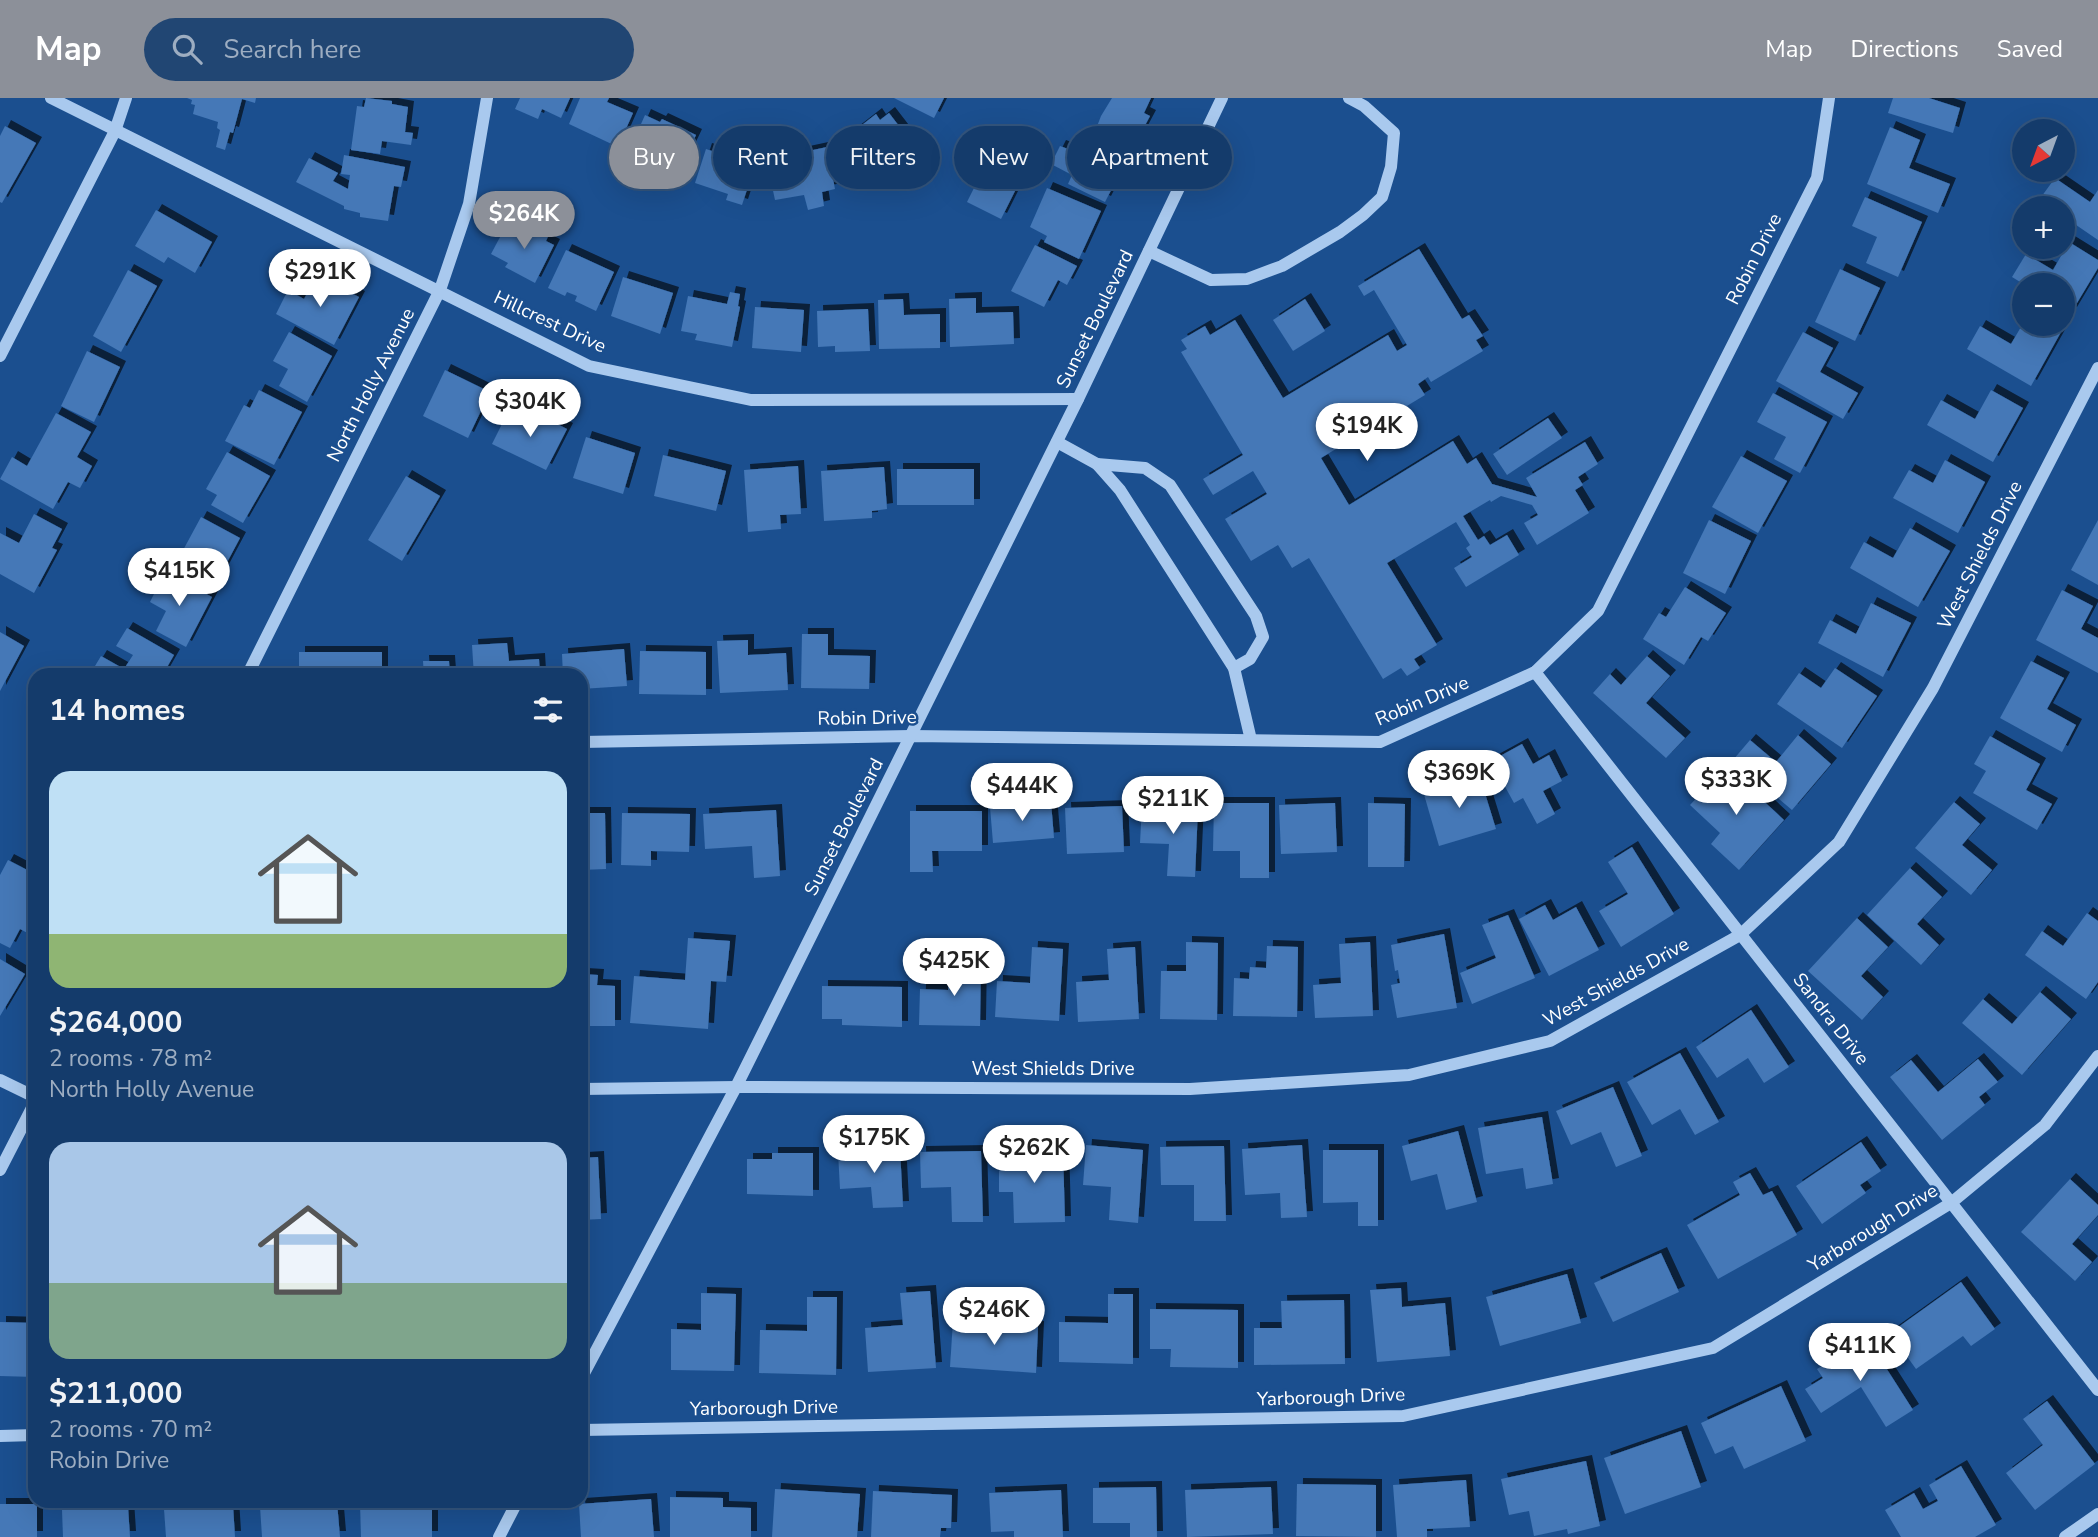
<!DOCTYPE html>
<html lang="en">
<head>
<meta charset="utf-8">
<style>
	body { margin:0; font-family:"Nunito Sans",sans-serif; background:#214673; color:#f1f3f6; height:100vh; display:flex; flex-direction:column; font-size:26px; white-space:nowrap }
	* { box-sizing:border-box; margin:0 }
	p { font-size:23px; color:#9dadc1 }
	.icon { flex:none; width:38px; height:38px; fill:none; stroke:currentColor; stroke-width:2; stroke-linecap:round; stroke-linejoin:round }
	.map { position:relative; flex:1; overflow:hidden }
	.panel { position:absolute; left:28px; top:570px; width:560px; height:840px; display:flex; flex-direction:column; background:#143b6b; border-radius:21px; box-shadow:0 7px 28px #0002,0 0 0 2px #33557e }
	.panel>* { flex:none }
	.top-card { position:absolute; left:609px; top:28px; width:665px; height:63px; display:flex; gap:14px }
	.needle { width:46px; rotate:221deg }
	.fabs { position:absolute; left:2012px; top:21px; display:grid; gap:14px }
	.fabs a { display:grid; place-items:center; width:63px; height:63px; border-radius:50%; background:#143b6b; box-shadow:0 7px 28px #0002,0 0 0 2px #33557e; font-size:35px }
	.price { position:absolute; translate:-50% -60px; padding:0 16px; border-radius:24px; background:#fff; color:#222; font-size:23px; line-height:46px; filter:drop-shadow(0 2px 4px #0008) }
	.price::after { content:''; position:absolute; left:50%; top:42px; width:21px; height:16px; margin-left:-10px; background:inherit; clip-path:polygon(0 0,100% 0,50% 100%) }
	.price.on { background:#8c9099; color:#fff }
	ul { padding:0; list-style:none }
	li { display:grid; align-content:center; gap:14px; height:371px; padding:0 21px }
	li span { display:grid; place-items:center; height:217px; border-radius:21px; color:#555 }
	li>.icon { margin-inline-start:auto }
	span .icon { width:126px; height:126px; fill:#fffc; stroke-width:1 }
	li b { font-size:30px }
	h2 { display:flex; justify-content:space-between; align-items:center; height:84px; padding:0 21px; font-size:30px }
	.tag { padding:0 24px; border-radius:32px; background:#143b6b; box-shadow:0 7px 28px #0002,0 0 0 2px #33557e; font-size:24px; line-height:63px }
	.tag.on { background:#8c9099; color:#fff }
	header { display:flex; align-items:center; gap:42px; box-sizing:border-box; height:98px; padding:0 35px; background:#8c9099; color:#fff }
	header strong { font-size:33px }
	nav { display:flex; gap:38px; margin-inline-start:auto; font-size:24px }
	.search { width:490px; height:63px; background:#214673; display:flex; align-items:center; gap:18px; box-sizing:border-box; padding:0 24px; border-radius:38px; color:#9dadc1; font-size:26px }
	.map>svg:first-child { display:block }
	.building { fill:#4478b7; filter:url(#shadow) }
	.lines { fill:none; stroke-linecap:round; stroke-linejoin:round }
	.minor { stroke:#a9c9ee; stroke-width:12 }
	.labels { text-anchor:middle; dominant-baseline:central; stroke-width:5; stroke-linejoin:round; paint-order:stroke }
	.street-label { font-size:19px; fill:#fff; stroke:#1b4f8f }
</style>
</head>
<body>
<header>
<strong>Map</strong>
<div class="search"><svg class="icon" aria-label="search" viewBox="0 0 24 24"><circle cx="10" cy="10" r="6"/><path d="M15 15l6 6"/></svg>Search here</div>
<nav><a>Map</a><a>Directions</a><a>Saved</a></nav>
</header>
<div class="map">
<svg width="2098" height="1439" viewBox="0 0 2098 1439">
	<defs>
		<filter id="shadow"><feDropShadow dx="6" dy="-6" stdDeviation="0" flood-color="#0009"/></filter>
	</defs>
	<rect width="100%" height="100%" fill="#1b4f8f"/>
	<g class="building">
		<polygon points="187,0 256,0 255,5 242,1 233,35 230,34 225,52 216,49 220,32 217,30 218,24 193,16 195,7 191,6 192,2"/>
		<polygon points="366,0 392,3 392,6 408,9 405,34 413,35 411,47 382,43 380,56 351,52 357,8 364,9"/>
		<polygon points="520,0 570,0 561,20 542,11 538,21 515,11"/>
		<polygon points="580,0 609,0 607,4 633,15 618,49 569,26"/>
		<polygon points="894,0 944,0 934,20"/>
		<polygon points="1112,0 1151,0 1144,15 1150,18 1133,50 1096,31 1101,18"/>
		<polygon points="1893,0 1929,0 1960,10 1953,35 1888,15"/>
		<polygon points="889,15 916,50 868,87 840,52 857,39 853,34 876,16 880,22"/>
		<polygon points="645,17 660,24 662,21 696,37 679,73 671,69 664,84 646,76 653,62 630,51"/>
		<polygon points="5,28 36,45 2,105 0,104 0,38"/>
		<polygon points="1890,29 1920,42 1909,70 1950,86 1938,115 1867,86"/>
		<polygon points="1075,37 1088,44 1091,39 1123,55 1116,70 1121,73 1105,104 1068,86 1072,77 1051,66 1060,48 1068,51"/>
		<polygon points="827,49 835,91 822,94 824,108 808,112 804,97 775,102 768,69 801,63 799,55"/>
		<polygon points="706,51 721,56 722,51 757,61 742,107 726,102 728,96 695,85"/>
		<polygon points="344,57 405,69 401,89 394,88 388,123 360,119 360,115 344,111 344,108 296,84 309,60 338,75 333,83 348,91 350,77 341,76"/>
		<polygon points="982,74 1016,91 1001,121 967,104"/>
		<polygon points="2055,80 2090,104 2098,92 2098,142 2063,118 2063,110 2051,110 2039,102"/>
		<polygon points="1047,90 1101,113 1079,161 1044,144 1047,138 1030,129"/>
		<polygon points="1865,99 1922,124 1898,179 1866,165 1877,139 1852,128"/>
		<polygon points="156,112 212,144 195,175 168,159 164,165 135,148"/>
		<polygon points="508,124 534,138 540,126 551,132 546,143 554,147 535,185 505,169 508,165 491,156"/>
		<polygon points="2069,144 2098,162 2098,170 2071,215 2063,210 2063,187 2025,187 2012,179 2026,156 2053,172"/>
		<polygon points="1035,147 1077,168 1067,187 1058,182 1044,209 1011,193"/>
		<polygon points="1419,151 1462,221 1469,217 1483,238 1476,242 1483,253 1431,284 1428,279 1418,286 1425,297 1321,360 1349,407 1453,343 1467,366 1476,360 1492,386 1537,399 1526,380 1585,344 1598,366 1578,379 1583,387 1575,392 1589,415 1537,447 1524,425 1538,417 1532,407 1501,398 1491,404 1490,402 1463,418 1478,442 1484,438 1490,447 1507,437 1519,457 1466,489 1454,470 1472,459 1466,450 1470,447 1456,424 1387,465 1437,547 1414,561 1420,570 1407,578 1401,570 1383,581 1309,460 1292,470 1278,447 1251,463 1225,421 1267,396 1253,373 1213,397 1203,381 1243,357 1181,254 1187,251 1181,242 1205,228 1210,237 1235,222 1283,300 1388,237 1397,253 1407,247 1374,192 1364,198 1358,188"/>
		<polygon points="566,152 614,174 596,213 575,203 577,198 567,194 565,198 548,190"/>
		<polygon points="1840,171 1880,190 1855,243 1815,224"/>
		<polygon points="128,172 157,188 121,254 93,238"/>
		<polygon points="317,177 359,199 334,247 276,216 288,192 304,201"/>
		<polygon points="623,179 673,195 660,236 611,218"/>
		<polygon points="730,194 740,196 738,208 740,209 732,249 695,242 697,236 681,233 688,198 727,206"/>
		<polygon points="976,200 976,215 1013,214 1014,246 950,249 949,201"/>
		<polygon points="903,201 904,217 940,216 940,250 879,251 878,202"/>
		<polygon points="1305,201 1325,233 1293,253 1273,222"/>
		<polygon points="755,209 804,212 801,254 752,250"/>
		<polygon points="868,211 870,253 835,254 835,248 818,249 817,213"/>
		<polygon points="2025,222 2025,226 2046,226 2061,234 2031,288 1967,251 1980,228 2011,246"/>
		<polygon points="289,234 332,258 307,304 279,288 288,271 273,263"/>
		<polygon points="1803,234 1833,250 1820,274 1858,295 1843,321 1776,283"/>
		<polygon points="87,253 120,269 94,324 61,308"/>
		<polygon points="445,272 490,294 468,340 423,318"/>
		<polygon points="259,292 302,314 274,367 225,343 244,307 250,310"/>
		<polygon points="1991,292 2023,310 1993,364 1927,327 1941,302 1975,321"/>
		<polygon points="1773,295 1827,324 1800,375 1774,361 1786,339 1757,324"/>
		<polygon points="508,314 533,327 538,316 567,331 546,372 492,346"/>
		<polygon points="56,315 91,334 77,359 92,368 80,390 68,384 53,411 0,381 12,359 27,368"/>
		<polygon points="1548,320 1562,340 1507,377 1493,356"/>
		<polygon points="586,339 635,355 623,396 573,380"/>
		<polygon points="227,354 270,378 243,425 211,407 217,397 206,391"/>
		<polygon points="663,357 726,373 716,413 654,398"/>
		<polygon points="1741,358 1787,383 1758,435 1712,409"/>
		<polygon points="1945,362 1985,384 1958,435 1893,400 1909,372 1933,385"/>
		<polygon points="798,368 801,416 780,417 781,431 748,434 744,372"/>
		<polygon points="884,369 887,411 872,413 872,420 824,423 821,373"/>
		<rect x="897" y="371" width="77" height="36"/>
		<polygon points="406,378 440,398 402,463 368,442"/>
		<polygon points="34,416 62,431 52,450 57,452 34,495 0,476 0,435 19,445"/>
		<polygon points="201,419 240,440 215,487 187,472 192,462 181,456"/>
		<polygon points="1709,422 1751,443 1725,496 1683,475"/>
		<polygon points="2098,422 2098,487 2071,472"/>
		<polygon points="1910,430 1950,453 1918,509 1850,470 1864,444 1893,460"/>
		<polygon points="165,474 212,499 186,549 156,533 166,513 150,504"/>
		<polygon points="1685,489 1726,515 1708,543 1701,539 1684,567 1643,541 1659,515 1666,519"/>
		<polygon points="2062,492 2093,508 2081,531 2098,540 2098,575 2036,542"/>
		<polygon points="1871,505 1911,525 1883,579 1818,545 1830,522 1856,536"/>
		<polygon points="127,530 174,557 162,578 89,578 101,558 124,571 133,557 116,548"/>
		<polygon points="0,534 24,548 0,593"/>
		<polygon points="802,536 828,536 828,557 870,558 869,591 801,590"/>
		<polygon points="748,542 748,557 786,555 788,592 720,595 717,543"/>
		<polygon points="507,545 509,563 539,561 540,578 474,578 472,547"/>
		<polygon points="624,551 627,588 581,591 581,578 563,578 562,556"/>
		<polygon points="640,553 706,554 706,597 639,596"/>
		<rect x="299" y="554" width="83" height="24"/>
		<polygon points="1647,558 1670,578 1646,605 1685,640 1666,660 1593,595 1610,576 1621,587"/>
		<polygon points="423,563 449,563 450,578 424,578"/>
		<polygon points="2031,563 2064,580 2047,611 2076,627 2062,654 2000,620"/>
		<polygon points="1835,570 1877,598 1842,650 1777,606 1799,575 1821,590"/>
		<polygon points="1798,637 1831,666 1792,712 1733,662 1750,642 1776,664"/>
		<polygon points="1990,638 2040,666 2026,692 2052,706 2037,732 1973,695 1986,673 1974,666"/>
		<polygon points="1522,646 1533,666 1549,657 1562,683 1543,693 1555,716 1537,726 1523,700 1514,705 1491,663"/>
		<polygon points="1726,668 1784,722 1739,772 1711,746 1720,735 1690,707"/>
		<polygon points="1479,676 1496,731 1439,748 1423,693"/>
		<polygon points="1051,704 1054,740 993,745 990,709"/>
		<polygon points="1954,704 1980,726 1962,747 1992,772 1971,797 1915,750"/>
		<polygon points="1214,705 1269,705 1269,780 1240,780 1240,753 1213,753"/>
		<polygon points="1335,705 1337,754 1281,756 1279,707"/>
		<polygon points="1368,705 1405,706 1404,769 1368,769"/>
		<polygon points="1142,707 1198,710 1195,779 1167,778 1169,746 1140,745"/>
		<polygon points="1122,708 1124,754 1067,756 1065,710"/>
		<polygon points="776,712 780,778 754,780 752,748 705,751 703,716"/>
		<polygon points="910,713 982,713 982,753 932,753 933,774 910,774"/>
		<polygon points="583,715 605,715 606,771 581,772"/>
		<polygon points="622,715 690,716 689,754 651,753 651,768 621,767"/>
		<polygon points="1632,749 1674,816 1621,849 1599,813 1628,796 1608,764"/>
		<polygon points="8,762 35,776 35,839 20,831 10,850 0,845 0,777"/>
		<polygon points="1910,770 1942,799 1917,826 1939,847 1921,867 1867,817"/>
		<polygon points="1545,807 1553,822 1576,809 1599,852 1549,878 1519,821"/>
		<polygon points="2087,815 2098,823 2098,884 2086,901 2025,857 2042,833 2063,848"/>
		<polygon points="1508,817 1535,880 1472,906 1460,875 1496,860 1482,827"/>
		<polygon points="1857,820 1888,849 1861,878 1883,899 1862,922 1808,873"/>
		<polygon points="1444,836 1457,910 1397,920 1391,887 1400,885 1398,872 1395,873 1391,847"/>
		<polygon points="688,840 730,843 726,884 711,883 708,931 630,925 634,878 685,882"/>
		<polygon points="1186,844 1218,845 1217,922 1160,921 1161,873 1186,873"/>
		<polygon points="1370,844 1373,918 1315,920 1313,887 1341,885 1339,846"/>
		<polygon points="1267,848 1298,849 1297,919 1233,918 1234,880 1249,881 1250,869 1266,870"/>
		<polygon points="1032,849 1063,851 1059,923 995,919 997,883 1030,885"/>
		<polygon points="1135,849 1139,921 1078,924 1076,884 1109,882 1107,851"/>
		<polygon points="0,861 25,876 0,918"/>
		<polygon points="949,862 981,863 980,928 919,927 920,891 948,892"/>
		<polygon points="581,876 598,877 597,887 615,888 615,928 581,928"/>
		<polygon points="822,888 902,889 902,929 842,927 842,921 822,921"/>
		<polygon points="2040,894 2071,921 2022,977 1962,925 1983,901 2012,926"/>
		<polygon points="1751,912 1789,969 1764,985 1748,960 1717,980 1696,949"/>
		<polygon points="1680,955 1719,1024 1695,1037 1680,1011 1652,1027 1627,984"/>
		<polygon points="1978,961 1998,984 1979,999 1985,1007 1942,1042 1890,979 1911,962 1938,994"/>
		<polygon points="1613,989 1642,1058 1616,1069 1601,1034 1571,1047 1556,1013"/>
		<polygon points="1542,1019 1553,1086 1526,1091 1523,1070 1486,1076 1478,1030"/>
		<polygon points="1458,1033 1477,1104 1446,1112 1437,1076 1411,1083 1402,1048"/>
		<polygon points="1861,1044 1881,1073 1860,1087 1866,1095 1822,1126 1796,1088"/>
		<polygon points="1086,1047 1143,1052 1138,1125 1109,1122 1111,1089 1083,1087"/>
		<polygon points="1302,1047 1307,1119 1281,1120 1280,1095 1245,1097 1242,1051"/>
		<polygon points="1224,1048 1226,1123 1194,1123 1194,1087 1161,1087 1160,1049"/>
		<polygon points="900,1050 903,1109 873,1110 871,1089 840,1091 838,1054"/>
		<polygon points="1063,1052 1065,1124 1014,1125 1013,1094 999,1094 999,1053"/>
		<polygon points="1323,1052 1378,1052 1378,1128 1358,1128 1358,1104 1323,1105"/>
		<polygon points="981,1053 983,1124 952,1124 951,1089 921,1090 920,1054"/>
		<polygon points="772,1055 813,1055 813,1098 747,1096 747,1061 772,1061"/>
		<polygon points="598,1059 601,1121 581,1122 581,1060"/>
		<polygon points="1750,1075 1763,1097 1772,1093 1797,1137 1718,1181 1687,1127 1740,1097 1733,1084"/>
		<polygon points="2070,1081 2098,1107 2098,1117 2072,1146 2092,1164 2075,1183 2021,1134"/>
		<polygon points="1661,1155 1679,1194 1613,1224 1594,1185"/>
		<polygon points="1567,1176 1581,1225 1500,1248 1486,1199"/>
		<polygon points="1961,1184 1995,1231 1971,1248 1963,1238 1916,1271 1890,1235"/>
		<polygon points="1401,1190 1402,1209 1445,1205 1450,1258 1377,1264 1370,1192"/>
		<polygon points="930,1193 936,1270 868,1274 865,1230 903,1227 900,1195"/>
		<polygon points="701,1195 736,1196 734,1273 671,1272 671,1231 701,1232"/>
		<polygon points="1108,1196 1133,1196 1133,1266 1059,1264 1059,1224 1108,1225"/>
		<polygon points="807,1199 837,1199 836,1277 759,1275 760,1232 807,1233"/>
		<polygon points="1344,1202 1345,1266 1254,1267 1254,1230 1282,1230 1281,1203"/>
		<polygon points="1150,1211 1238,1212 1238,1270 1170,1269 1171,1251 1150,1251"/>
		<polygon points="953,1223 1038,1229 1036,1275 950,1269"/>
		<polygon points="0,1224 35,1225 35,1279 0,1278"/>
		<polygon points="1867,1240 1913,1312 1886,1329 1861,1289 1821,1315 1805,1291 1823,1280 1817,1271"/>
		<polygon points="1781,1288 1806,1343 1744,1371 1733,1348 1715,1356 1701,1325"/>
		<polygon points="2047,1303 2095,1366 2035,1412 2006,1375 2043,1347 2023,1321"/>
		<polygon points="1681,1333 1701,1389 1625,1416 1604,1360"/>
		<polygon points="1586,1363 1600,1428 1568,1436 1567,1431 1534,1438 1529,1413 1509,1417 1501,1381"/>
		<polygon points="1961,1368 1996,1427 1975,1439 1901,1439 1885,1412 1914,1395 1923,1411 1938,1403 1929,1387"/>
		<polygon points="1466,1382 1470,1429 1427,1431 1427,1439 1397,1439 1393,1387"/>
		<polygon points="1297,1386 1376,1387 1376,1439 1296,1438"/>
		<polygon points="1156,1389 1157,1439 1130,1439 1130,1425 1093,1425 1093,1390"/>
		<polygon points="1271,1389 1273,1436 1187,1439 1185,1392"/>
		<polygon points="775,1391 860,1396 857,1439 772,1439"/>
		<polygon points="1061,1392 1063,1439 1014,1439 1014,1433 991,1434 989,1395"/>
		<polygon points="873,1393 952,1397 951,1430 941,1430 940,1439 871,1439"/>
		<polygon points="670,1399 723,1400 723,1409 751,1410 751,1439 670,1439"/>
		<polygon points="651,1401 654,1439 581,1439 579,1406"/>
		<polygon points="337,1404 340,1439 262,1439 260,1408"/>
		<polygon points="432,1404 432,1439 361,1439 360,1405"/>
		<rect x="0" y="1406" width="37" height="33"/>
		<polygon points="233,1407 235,1439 166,1439 164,1411"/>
		<polygon points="128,1408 130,1439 63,1439 62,1412"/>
	</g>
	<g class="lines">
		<g class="minor">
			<polyline points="51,0 589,268 751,302 1078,301"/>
			<polyline points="1149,153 1211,182 1247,181 1282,168 1340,134 1363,117 1382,99 1391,69 1394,35 1364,8 1349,0"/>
			<polyline points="0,258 115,33 126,0"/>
			<polyline points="1057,344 1097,366 1120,392 1234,570 1251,642"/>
			<polyline points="1097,366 1145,370 1170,387 1256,518 1263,539 1250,561 1234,570"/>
			<polyline points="1535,574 2098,1292"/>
			<polyline points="247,578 440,192 469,106 487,0"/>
			<polyline points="581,644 911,638 1380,644 1535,574 1598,513 1817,80 1829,0"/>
			<polyline points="0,982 35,999"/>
			<polyline points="581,991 736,989 1190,991 1409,977 1550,943 1740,837 1839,744 1933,590 2098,270"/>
			<polyline points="0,1072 35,1004"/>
			<polyline points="581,1281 736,989 1078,301 1222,0"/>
			<polyline points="581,1332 1403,1318 1713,1250 1951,1105 2045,1027 2098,958"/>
			<polyline points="0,1338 35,1337"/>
			<polyline points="499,1439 517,1404"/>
			<polyline points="2065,1439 2098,1416"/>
		</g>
	</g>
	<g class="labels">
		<g class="street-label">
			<text transform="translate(1754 161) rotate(-63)">Robin Drive</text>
			<text transform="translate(1095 221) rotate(-64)">Sunset Boulevard</text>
			<text transform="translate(550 224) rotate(25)">Hillcrest Drive</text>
			<text transform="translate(371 287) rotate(-63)">North Holly Avenue</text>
			<text transform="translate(1980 457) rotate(-63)">West Shields Drive</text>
			<text transform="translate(1422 603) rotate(-23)">Robin Drive</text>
			<text transform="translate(867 620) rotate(-1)">Robin Drive</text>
			<text transform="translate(844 729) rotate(-63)">Sunset Boulevard</text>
			<text transform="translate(1616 884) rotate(-29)">West Shields Drive</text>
			<text transform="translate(1831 921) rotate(52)">Sandra Drive</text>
			<text x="1053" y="971">West Shields Drive</text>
			<text transform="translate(1873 1130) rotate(-32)">Yarborough Drive</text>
			<text transform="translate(1331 1299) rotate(-2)">Yarborough Drive</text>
			<text transform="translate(764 1310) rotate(-1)">Yarborough Drive</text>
		</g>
	</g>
</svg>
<div class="fabs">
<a><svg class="needle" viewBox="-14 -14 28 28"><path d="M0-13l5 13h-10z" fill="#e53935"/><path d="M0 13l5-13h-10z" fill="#9dadc1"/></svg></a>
<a>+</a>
<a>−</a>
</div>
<b class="price on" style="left:524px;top:153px">$264K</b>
<b class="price" style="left:320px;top:211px">$291K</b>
<b class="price" style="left:530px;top:341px">$304K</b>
<b class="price" style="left:1367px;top:365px">$194K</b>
<b class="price" style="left:179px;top:510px">$415K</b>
<b class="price" style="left:1459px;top:712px">$369K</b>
<b class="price" style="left:1736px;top:719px">$333K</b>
<b class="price" style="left:1022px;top:725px">$444K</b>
<b class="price" style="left:1173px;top:738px">$211K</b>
<b class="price" style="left:954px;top:900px">$425K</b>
<b class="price" style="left:874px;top:1077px">$175K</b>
<b class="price" style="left:1034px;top:1087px">$262K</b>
<b class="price" style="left:994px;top:1249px">$246K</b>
<b class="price" style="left:1860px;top:1285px">$411K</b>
<div class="top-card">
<a class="tag on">Buy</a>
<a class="tag">Rent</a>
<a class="tag">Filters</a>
<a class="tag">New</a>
<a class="tag">Apartment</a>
</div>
<section class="panel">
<h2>14 homes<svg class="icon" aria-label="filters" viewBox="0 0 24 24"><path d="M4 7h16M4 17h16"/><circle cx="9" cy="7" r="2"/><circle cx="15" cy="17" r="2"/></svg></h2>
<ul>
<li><span style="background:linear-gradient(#bfe0f5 75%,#8fb573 0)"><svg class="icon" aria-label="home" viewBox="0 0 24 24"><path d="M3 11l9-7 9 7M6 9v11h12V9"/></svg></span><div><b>$264,000</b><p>2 rooms · 78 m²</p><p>North Holly Avenue</p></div></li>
<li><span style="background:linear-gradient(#a9c7e8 65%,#7fa58c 0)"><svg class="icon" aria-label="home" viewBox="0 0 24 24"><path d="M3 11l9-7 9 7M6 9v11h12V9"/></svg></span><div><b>$211,000</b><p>2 rooms · 70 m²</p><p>Robin Drive</p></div></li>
</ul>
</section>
</div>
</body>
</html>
